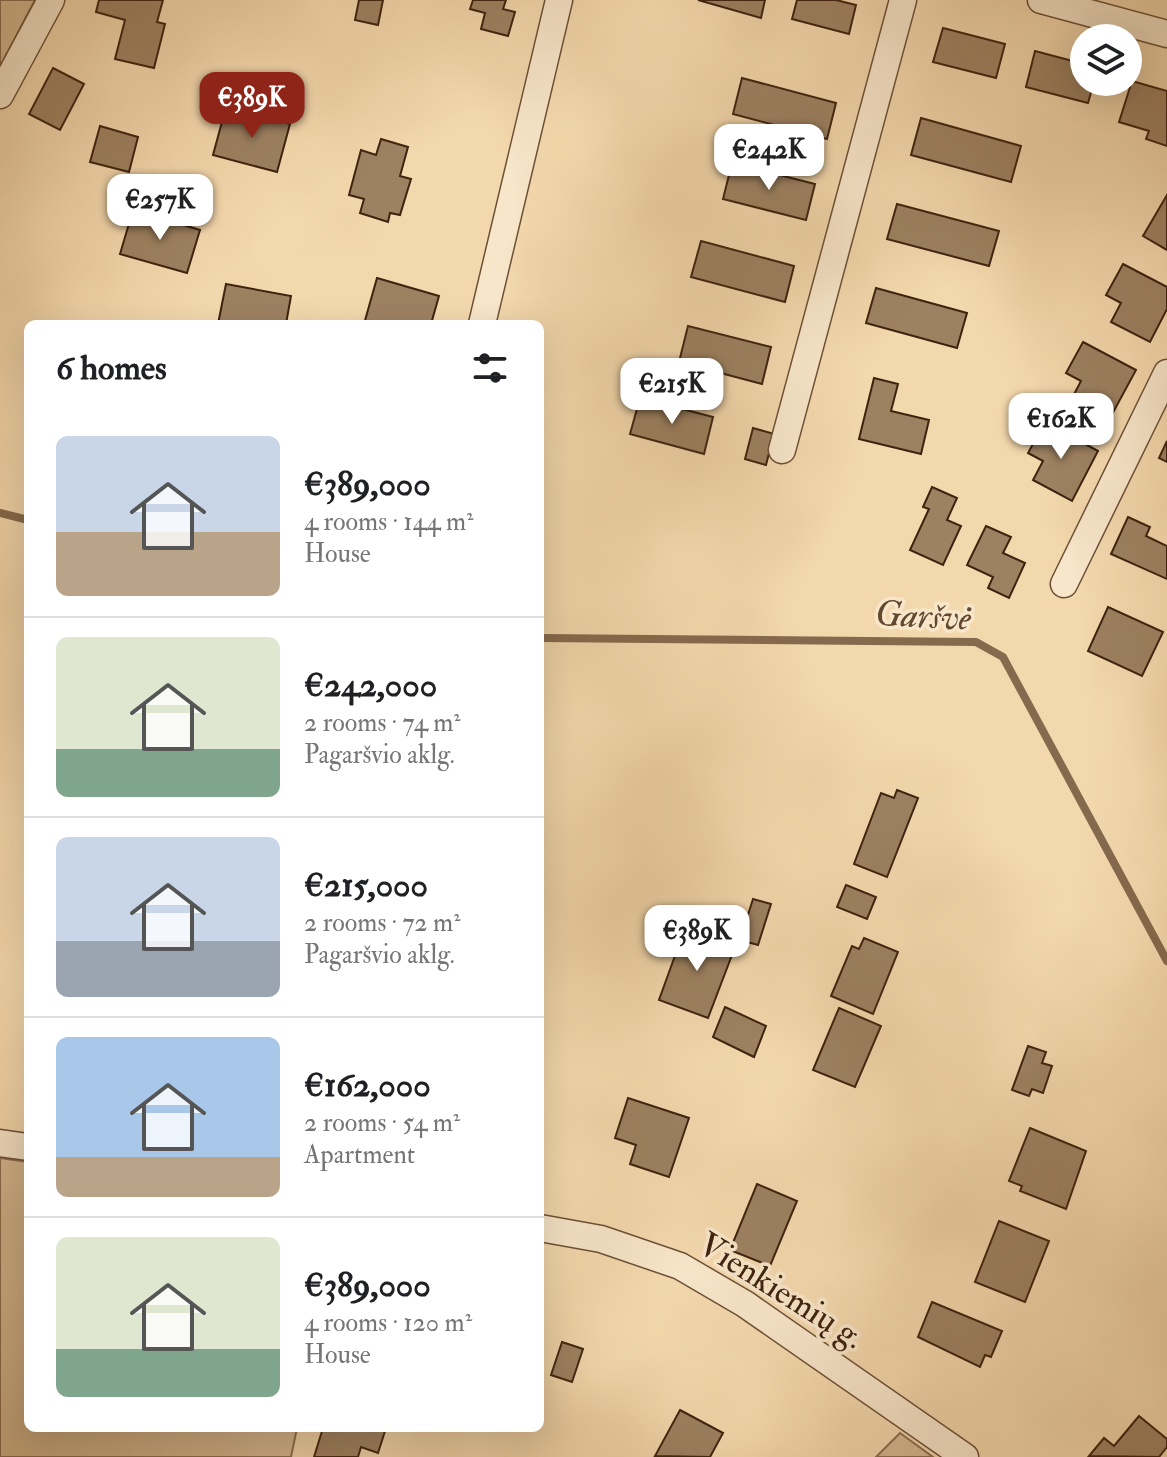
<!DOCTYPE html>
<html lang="en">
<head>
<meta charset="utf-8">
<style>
	body { margin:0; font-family:"IM FELL Double Pica",serif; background:#f2f2f2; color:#202124; height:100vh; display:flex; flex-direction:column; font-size:30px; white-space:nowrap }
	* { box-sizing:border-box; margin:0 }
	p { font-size:26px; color:#757577 }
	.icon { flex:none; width:44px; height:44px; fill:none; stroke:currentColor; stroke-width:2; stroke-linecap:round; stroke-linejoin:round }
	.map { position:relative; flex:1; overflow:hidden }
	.panel { position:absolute; left:24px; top:320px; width:520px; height:1112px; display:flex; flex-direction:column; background:#fff; border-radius:12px; box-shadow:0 8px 32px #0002 }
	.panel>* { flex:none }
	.tools { position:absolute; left:1070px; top:24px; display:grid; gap:16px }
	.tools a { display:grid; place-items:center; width:72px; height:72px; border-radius:50%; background:#fff; box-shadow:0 8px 32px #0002; font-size:40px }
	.price { position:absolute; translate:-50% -68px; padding:0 18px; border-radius:16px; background:#fff; color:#222; font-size:26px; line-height:52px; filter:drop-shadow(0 2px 4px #0008) }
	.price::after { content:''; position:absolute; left:50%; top:48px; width:24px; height:18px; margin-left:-12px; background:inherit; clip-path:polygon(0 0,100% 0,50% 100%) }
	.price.active { background:#8f2418; color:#fff }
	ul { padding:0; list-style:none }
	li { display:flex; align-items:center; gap:24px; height:200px; padding:0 32px }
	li+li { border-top:2px solid #e0e0e0 }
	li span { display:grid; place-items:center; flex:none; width:224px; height:160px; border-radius:12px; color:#555 }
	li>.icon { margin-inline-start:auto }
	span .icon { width:96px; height:96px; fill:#fffc; stroke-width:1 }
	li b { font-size:34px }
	h2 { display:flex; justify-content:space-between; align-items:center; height:96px; padding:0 32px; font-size:34px }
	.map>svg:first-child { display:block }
	.green { fill:#d5b992; stroke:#8a6e50; stroke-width:2 }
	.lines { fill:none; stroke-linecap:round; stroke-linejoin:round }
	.stream { stroke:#866a4d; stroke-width:8 }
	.building { fill:#9d8161; stroke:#3f230f; stroke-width:2 }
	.street-casing { stroke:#6c5036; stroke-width:29 }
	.street { stroke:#f8e6ca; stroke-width:26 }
	.labels { text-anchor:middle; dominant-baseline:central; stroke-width:7; stroke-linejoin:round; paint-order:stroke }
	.street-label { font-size:34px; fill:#3f230f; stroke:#f8e6ca }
	.water-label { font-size:36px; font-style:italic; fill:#63472e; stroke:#f8e6ca }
</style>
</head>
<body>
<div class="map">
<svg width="1167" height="1457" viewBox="0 0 1167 1457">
	<rect width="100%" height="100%" fill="#f4d8ad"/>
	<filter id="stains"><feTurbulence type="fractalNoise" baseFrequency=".0025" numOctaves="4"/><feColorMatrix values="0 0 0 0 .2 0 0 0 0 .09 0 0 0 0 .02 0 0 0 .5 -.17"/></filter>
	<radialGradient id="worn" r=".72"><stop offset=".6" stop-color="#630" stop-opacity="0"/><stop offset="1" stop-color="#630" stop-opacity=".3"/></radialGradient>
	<g class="green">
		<polygon points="0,0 35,0 0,67"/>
		<polygon points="0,1158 28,1162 28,1428 297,1428 291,1457 0,1457"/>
		<polygon points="900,1433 933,1457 876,1457"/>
	</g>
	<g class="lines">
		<g class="stream">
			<polyline points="0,513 28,520"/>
			<polyline points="540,638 976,642 1003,657 1167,961"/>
		</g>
	</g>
	<g class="building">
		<polygon points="99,0 163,0 157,22 165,24 154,68 115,59 125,20 96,12"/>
		<polygon points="359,0 383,0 378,25 355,20"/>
		<polygon points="473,0 506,0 503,9 515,12 508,36 481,29 485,13 470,9"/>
		<polygon points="698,0 765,0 761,18"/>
		<polygon points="797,0 836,0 856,5 849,34 792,19"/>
		<polygon points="943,28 1005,44 996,78 933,62"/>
		<polygon points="1035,51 1084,64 1084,82 1094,82 1088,103 1026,87"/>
		<polygon points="53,68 84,84 60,130 29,114"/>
		<polygon points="742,78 836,103 827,139 733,114"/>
		<polygon points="1132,81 1167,91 1167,146 1146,139 1149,131 1119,122"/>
		<polygon points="226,107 290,124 277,172 213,155"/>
		<polygon points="921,118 1021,146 1011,182 911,155"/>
		<polygon points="100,126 138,137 129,172 90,162"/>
		<polygon points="381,139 408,147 400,176 411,179 400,215 390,213 388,222 360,213 364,199 349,195 361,150 376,155"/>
		<polygon points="732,163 815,184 806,220 723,199"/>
		<polygon points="1167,195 1167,250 1143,236"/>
		<polygon points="897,204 999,231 989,266 887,239"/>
		<polygon points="133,210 200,230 187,273 120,254"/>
		<polygon points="701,241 794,266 785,302 691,277"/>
		<polygon points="1123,264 1167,287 1167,309 1150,342 1111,322 1121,303 1106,295"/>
		<polygon points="377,278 439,296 431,324 364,324"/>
		<polygon points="226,284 291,296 286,324 218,324"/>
		<polygon points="876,288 967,313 957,348 866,323"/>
		<polygon points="688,326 771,347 762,384 679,362"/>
		<polygon points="1083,342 1136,370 1109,420 1071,400 1081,381 1066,373"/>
		<polygon points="874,378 898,384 891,411 929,420 921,454 859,439"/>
		<polygon points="640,398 713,417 704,454 630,434"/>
		<polygon points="1045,422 1098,451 1072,501 1033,480 1043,461 1028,453"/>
		<polygon points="753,428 774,434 766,465 745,459"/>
		<polygon points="1167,441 1167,462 1159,458"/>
		<polygon points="932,487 957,498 947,520 961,526 943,565 910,550 929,509 923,507"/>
		<polygon points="1128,517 1150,527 1146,536 1167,546 1167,579 1111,554"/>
		<polygon points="986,526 1011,537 1003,553 1025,563 1009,598 988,588 993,577 967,565"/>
		<polygon points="1108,607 1163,632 1142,676 1088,651"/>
		<polygon points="897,790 918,798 887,877 854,864 881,793 894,798"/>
		<polygon points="846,885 876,897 867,919 837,907"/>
		<polygon points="753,899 771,904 758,945 740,940"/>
		<polygon points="685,928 735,947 708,1018 659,1000"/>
		<polygon points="864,938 898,952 873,1014 831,996 852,946 859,949"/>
		<polygon points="725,1007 766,1026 754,1057 713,1037"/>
		<polygon points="839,1008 881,1026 855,1087 813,1070"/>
		<polygon points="1028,1046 1046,1052 1042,1063 1052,1066 1043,1093 1032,1089 1029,1096 1012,1090"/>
		<polygon points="628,1098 689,1118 669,1177 630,1164 636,1145 615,1138"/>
		<polygon points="1030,1128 1086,1151 1066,1209 1020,1191 1022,1186 1009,1181"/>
		<polygon points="757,1184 797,1201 770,1266 730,1250"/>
		<polygon points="999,1221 1049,1241 1025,1302 975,1282"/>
		<polygon points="932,1302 1002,1331 991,1357 985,1355 980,1367 918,1337"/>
		<polygon points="562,1342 583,1349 572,1382 551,1375"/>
		<polygon points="680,1410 723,1433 710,1457 655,1456"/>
		<polygon points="1139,1416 1167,1439 1167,1447 1159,1457 1089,1456 1104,1438 1114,1446"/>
		<polygon points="323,1428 386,1428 378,1453 361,1447 358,1457 314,1457"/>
	</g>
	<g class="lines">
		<defs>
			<g id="street">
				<polyline points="1041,0 1167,34"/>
				<polyline points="0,95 51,0"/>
				<polyline points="482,324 559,0"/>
				<polyline points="782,450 903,0"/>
				<polyline points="1064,584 1167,373"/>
				<polyline points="0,1143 28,1147"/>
				<polyline points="540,1228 601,1239 680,1266 745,1304 965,1457"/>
			</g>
		</defs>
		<use href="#street" class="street-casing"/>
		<use href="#street" class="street"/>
	</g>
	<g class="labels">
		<g class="street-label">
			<text transform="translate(781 1291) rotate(32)">Vienkiemių g.</text>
		</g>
		<g class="water-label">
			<text transform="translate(923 616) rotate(3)">Garšvė</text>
		</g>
	</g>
	<rect width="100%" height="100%" filter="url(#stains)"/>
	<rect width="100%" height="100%" fill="url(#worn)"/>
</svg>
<div class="tools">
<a><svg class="icon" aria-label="layers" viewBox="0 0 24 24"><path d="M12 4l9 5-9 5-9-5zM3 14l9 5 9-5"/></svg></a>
</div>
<b class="price active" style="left:252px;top:140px">€389K</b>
<b class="price" style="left:769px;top:192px">€242K</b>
<b class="price" style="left:160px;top:242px">€257K</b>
<b class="price" style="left:672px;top:426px">€215K</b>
<b class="price" style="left:1061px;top:461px">€162K</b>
<b class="price" style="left:697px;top:973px">€389K</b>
<section class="panel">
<h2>6 homes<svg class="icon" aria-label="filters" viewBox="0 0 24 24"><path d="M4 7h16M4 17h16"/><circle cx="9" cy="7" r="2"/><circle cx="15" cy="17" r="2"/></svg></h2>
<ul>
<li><span style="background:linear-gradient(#c9d6e8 60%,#b9a48a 0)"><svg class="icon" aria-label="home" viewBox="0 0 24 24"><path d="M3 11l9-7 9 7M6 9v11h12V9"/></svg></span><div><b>€389,000</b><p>4 rooms · 144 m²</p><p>House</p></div></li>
<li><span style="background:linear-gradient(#dfe7d0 70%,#7fa58c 0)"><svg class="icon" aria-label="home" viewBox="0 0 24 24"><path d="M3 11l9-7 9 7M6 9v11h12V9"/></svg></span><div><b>€242,000</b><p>2 rooms · 74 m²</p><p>Pagaršvio aklg.</p></div></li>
<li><span style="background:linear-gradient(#c9d6e8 65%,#9aa5b1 0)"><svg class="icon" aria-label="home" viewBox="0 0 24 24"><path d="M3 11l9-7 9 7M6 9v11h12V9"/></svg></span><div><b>€215,000</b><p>2 rooms · 72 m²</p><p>Pagaršvio aklg.</p></div></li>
<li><span style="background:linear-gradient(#a9c7e8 75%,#b9a48a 0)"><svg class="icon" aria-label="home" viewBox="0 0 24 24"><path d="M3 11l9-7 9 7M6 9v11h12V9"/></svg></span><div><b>€162,000</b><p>2 rooms · 54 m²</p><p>Apartment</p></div></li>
<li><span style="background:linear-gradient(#dfe7d0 70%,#7fa58c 0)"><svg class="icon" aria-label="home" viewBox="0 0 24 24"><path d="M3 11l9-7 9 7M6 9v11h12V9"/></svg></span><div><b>€389,000</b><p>4 rooms · 120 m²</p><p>House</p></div></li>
</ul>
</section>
</div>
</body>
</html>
